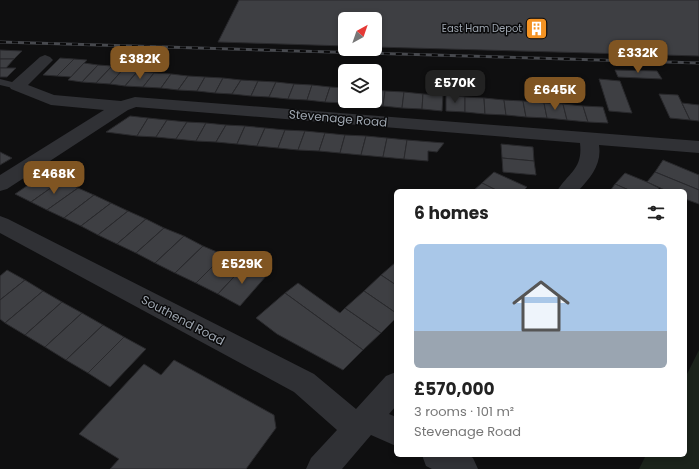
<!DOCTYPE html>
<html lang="en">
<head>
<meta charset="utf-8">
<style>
	body { margin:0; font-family:Poppins,sans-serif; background:#f2f2f2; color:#222; height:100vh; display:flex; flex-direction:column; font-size:15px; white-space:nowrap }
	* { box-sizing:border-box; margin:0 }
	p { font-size:13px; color:#767676 }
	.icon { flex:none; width:22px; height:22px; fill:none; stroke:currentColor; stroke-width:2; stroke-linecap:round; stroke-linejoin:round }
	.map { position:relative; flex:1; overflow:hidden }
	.panel { position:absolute; left:394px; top:189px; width:293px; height:268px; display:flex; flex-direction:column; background:#fff; border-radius:6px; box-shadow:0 2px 6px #0003 }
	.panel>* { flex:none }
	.needle { width:26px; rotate:40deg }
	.fabs { position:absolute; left:338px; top:12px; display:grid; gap:8px }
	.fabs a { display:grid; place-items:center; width:44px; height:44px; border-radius:6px; background:#fff; box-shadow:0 2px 6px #0003; font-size:20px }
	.price { position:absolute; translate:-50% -34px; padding:0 9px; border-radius:8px; background:#805522; color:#fff; font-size:13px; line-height:26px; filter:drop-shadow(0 1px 2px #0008) }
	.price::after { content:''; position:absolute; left:50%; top:24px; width:12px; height:9px; margin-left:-6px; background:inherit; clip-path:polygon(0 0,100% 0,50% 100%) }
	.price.current { background:#222; color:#fff }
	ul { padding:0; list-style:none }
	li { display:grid; align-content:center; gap:8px; height:212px; padding:0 20px }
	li+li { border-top:1px solid #e0e0e0 }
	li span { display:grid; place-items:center; height:124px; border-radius:6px; color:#555 }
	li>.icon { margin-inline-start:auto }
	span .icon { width:72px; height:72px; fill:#fffc; stroke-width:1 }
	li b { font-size:17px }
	h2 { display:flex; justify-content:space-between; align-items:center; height:48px; padding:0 20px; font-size:17px }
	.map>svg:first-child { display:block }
	.green { fill:#1b231b }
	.building { fill:#3e3f43; stroke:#29292c }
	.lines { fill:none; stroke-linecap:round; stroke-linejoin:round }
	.service { fill:#303135; fill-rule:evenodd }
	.minor { fill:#303135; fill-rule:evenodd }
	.rail-casing { stroke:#47494e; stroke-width:3 }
	.rail { stroke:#0a0a0b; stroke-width:2; stroke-dasharray:6; stroke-linecap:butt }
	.labels { text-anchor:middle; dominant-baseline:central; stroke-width:3; stroke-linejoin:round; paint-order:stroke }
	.far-poi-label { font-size:10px; fill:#9fa7b1; stroke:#0a0a0b; text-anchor:end }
	.street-label { font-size:12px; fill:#9fa7b1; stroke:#0a0a0b }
</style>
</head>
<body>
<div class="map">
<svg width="699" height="469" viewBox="0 0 699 469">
	<rect width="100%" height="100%" fill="#0f0f10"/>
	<polygon class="green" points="699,350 699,469 639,469 646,455 685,455 685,378"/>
	<g class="building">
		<polygon points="239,0 699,0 699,56 375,47 375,19 345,19 345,46 218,42"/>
		<polygon points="0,50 22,51 14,59 0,59"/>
		<polygon points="60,58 74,59 57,76 43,75"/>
		<polygon points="0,59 14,59 6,68 0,68"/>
		<polygon points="74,59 87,60 71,77 57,76"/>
		<polygon points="84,63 98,65 82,82 68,80"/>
		<polygon points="98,65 112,66 96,83 82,82"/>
		<polygon points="112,66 125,67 110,84 96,83"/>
		<polygon points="125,67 140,68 125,86 110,84"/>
		<polygon points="0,68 16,68 7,77 0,77"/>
		<polygon points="615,70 657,71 662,79 618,77"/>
		<polygon points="137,72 154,73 143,87 125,86"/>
		<polygon points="154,73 171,74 161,88 143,87"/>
		<polygon points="171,74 188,76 178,90 161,88"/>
		<polygon points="188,76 205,77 197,91 178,90"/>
		<polygon points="205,77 223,78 215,93 197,91"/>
		<polygon points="223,78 241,80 232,94 215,93"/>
		<polygon points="599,79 620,81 632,113 609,111"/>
		<polygon points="241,80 258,81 251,96 232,94"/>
		<polygon points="258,81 276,82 269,97 251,96"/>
		<polygon points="276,82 294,84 288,99 269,97"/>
		<polygon points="294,84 312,85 307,100 288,99"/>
		<polygon points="312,85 330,87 325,102 307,100"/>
		<polygon points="330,87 345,88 344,103 325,102"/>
		<polygon points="375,90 385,91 383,106 363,105 364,101 375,101"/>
		<polygon points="385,91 404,92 402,108 383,106"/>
		<polygon points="404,92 423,94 422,109 402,108"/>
		<polygon points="423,94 443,95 442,111 422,109"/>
		<polygon points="659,94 678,95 690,120 670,118"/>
		<polygon points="446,95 465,97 465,112 446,111"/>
		<polygon points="465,97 484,98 485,114 465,112"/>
		<polygon points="484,98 504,100 506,115 485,114"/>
		<polygon points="504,100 523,101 526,117 506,115"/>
		<polygon points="345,101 364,101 363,105 344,103"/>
		<polygon points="523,101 544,103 547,118 526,117"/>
		<polygon points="544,103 563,104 567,120 547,118"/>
		<polygon points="682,103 699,105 699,121 690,120"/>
		<polygon points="563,104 583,106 588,122 567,120"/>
		<polygon points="583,106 603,107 608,123 588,122"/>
		<polygon points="130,116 148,118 137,136 106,132"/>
		<polygon points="148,118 167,120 156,137 137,136"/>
		<polygon points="167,120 187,122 176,139 156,137"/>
		<polygon points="187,122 206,123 196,141 176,139"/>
		<polygon points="206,123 226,125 216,142 196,141"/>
		<polygon points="226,125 245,126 237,144 216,142"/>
		<polygon points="245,126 265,128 257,146 237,144"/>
		<polygon points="265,128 285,130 278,148 257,146"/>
		<polygon points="285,130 305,131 298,150 278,148"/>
		<polygon points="305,131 325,133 319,151 298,150"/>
		<polygon points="325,133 345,135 340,153 319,151"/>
		<polygon points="345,135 366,136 361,155 340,153"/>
		<polygon points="366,136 387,138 383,157 361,155"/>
		<polygon points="387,138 407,140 404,159 383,157"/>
		<polygon points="407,140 444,143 437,152 428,151 428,161 404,159"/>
		<polygon points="501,144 533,147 534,161 502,158"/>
		<polygon points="0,152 12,158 0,165"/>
		<polygon points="502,158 534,161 536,175 503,172"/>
		<polygon points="663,160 699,175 699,190 655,172"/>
		<polygon points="494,172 527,187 523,191 498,191 482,183"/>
		<polygon points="655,172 699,190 699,204 685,199 685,191 667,191 647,182"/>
		<polygon points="46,173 62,180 31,202 15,194"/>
		<polygon points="625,173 647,182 659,188 657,191 631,191 615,184"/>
		<polygon points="62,180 78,188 47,210 31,202"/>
		<polygon points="482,183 498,191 473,191"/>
		<polygon points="615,184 631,191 610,191"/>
		<polygon points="78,188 94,195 64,218 47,210"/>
		<polygon points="94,195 111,203 81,226 64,218"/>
		<polygon points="111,203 128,211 98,235 81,226"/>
		<polygon points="128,211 146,219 117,244 98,235"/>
		<polygon points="146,219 164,228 136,253 117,244"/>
		<polygon points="164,228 184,236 155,263 136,253"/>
		<polygon points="184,236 203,246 175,273 155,263"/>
		<polygon points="203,246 224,255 196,283 175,273"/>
		<polygon points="224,255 245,265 218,294 196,283"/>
		<polygon points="396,262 396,285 381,275"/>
		<polygon points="245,265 267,275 240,306 218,294"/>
		<polygon points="7,270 25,280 0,300 0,276"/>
		<polygon points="381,275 396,285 396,313 364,291"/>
		<polygon points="25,280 43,291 5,323 0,319 0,300"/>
		<polygon points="298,283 340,313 345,308 381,333 363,350 285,293"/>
		<polygon points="43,291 62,302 25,335 5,323"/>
		<polygon points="364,291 396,313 396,318 381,333 345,308"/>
		<polygon points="285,293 363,350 343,370 277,334 256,318"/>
		<polygon points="62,302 82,313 45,347 25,335"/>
		<polygon points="82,313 103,325 66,360 45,347"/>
		<polygon points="103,325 124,337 88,373 66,360"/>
		<polygon points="124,337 146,349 110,387 88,373"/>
		<polygon points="174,360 274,415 276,428 246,469 110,469 119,459 79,434 144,364 161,375"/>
	</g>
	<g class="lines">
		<polygon class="service" points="0,79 20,84 22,86 17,89 0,85"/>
		<g class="minor">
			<path d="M 45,55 L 50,57 L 53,60 L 28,85 L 54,95 L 121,101 L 135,97 L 699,141 L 699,153 L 599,145 C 602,164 591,177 578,191 L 557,191 C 569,172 583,169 580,143 L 136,107 L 128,110 L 7,189 L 0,191 L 0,175 L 104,110 L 51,105 L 11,89 L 9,86 L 11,83 L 40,57 Z"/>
			<polygon points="0,216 8,219 314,374 356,409 386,376 396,372 396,406 389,414 396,417 396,446 371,435 342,469 306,469 311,458 337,430 294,392 0,233"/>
			<polygon points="422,455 468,455 473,458 478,469 432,469 426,466"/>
		</g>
		<defs>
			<polyline id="rail" points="0,42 699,63"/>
		</defs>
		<use href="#rail" class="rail-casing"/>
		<use href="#rail" class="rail"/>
	</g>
	<defs>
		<symbol id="building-square" viewBox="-11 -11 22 22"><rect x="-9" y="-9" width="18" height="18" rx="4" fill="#f49323" stroke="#0a0a0b"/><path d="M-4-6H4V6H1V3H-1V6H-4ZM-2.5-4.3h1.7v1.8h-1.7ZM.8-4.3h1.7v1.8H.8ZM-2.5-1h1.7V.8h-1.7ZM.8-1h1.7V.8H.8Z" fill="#fff"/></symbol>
	</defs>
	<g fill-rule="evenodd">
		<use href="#building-square" x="524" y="16" width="25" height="25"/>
	</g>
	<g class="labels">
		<g class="far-poi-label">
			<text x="522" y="28">East Ham Depot</text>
		</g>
		<g class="street-label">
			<text transform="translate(338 118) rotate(5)">Stevenage Road</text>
			<text transform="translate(183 320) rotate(28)">Southend Road</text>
		</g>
	</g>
</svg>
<div class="fabs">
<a><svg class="needle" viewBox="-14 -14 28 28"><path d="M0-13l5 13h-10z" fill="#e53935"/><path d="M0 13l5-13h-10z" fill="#767676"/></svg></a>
<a><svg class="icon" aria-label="layers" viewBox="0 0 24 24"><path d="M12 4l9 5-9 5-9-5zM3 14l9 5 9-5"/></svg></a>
</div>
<b class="price" style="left:638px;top:74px">£332K</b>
<b class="price" style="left:140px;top:80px">£382K</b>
<b class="price current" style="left:455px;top:104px">£570K</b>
<b class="price" style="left:555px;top:111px">£645K</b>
<b class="price" style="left:54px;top:195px">£468K</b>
<b class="price" style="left:242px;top:285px">£529K</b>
<section class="panel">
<h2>6 homes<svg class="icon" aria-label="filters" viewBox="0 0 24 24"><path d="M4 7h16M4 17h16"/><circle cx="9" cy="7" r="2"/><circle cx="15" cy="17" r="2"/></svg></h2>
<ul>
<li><span style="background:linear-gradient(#a9c7e8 70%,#9aa5b1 0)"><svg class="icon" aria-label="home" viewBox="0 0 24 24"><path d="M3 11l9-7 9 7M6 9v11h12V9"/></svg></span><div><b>£570,000</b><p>3 rooms · 101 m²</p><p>Stevenage Road</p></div></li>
</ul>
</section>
</div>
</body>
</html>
